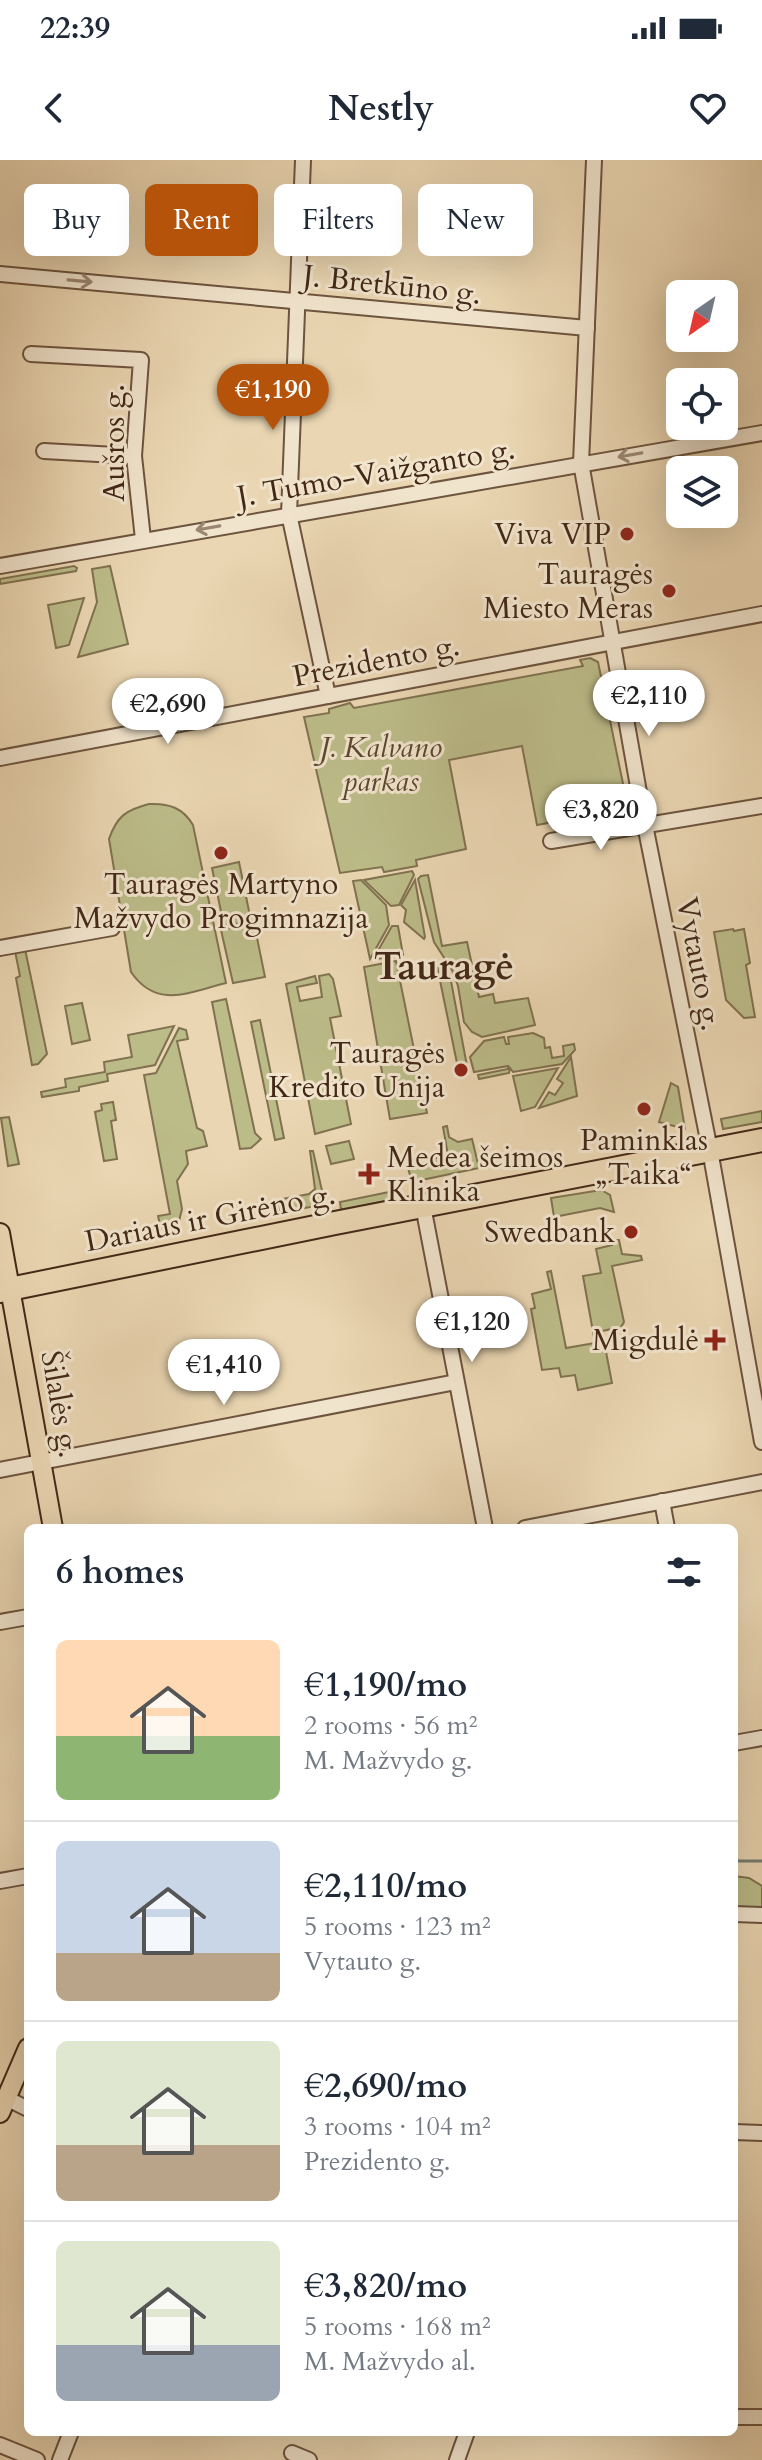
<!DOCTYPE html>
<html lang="en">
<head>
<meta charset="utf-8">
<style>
	body { margin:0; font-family:Cardo,serif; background:#f2f2f3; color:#1f2937; height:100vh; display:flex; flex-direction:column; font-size:30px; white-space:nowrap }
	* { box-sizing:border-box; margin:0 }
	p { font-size:26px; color:#747a83 }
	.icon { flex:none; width:44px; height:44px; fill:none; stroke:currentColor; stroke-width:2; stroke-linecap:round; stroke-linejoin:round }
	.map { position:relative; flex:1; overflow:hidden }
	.side { position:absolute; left:24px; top:1364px; width:714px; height:912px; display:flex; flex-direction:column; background:#fff; border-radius:12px; box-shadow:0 8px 32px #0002 }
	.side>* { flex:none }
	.banner { position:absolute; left:24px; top:24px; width:714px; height:72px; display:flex; gap:16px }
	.needle { width:52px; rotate:214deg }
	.buttons { position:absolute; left:666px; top:120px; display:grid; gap:16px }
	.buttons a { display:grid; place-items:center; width:72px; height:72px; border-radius:12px; background:#fff; box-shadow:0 8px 32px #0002; font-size:40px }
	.price { position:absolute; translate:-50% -68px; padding:0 18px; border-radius:28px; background:#fff; color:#222; font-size:26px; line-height:52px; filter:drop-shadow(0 2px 4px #0008) }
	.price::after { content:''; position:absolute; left:50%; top:48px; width:24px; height:18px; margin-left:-12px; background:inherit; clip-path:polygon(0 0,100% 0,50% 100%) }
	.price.on { background:#b45309; color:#fff }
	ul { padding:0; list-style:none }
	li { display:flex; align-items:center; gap:24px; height:200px; padding:0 32px }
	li+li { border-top:2px solid #e0e1e3 }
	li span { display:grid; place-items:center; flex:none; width:224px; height:160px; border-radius:12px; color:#555 }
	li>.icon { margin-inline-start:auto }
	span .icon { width:96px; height:96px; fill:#fffc; stroke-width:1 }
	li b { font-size:34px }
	h2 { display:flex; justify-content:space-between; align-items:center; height:96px; padding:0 32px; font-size:34px }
	.tag { padding:0 28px; border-radius:12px; background:#fff; box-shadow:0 8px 32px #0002; font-size:28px; line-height:72px }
	.tag.on { background:#b45309; color:#fff }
	.status { display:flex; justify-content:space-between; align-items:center; height:56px; padding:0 40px; background:#fff; direction:ltr }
	.status svg { height:22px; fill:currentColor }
	header { display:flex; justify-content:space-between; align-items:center; height:104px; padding:0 32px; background:#fff; font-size:36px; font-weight:700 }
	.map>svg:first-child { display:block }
	.green { fill:#bcbc89; stroke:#807250; stroke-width:2 }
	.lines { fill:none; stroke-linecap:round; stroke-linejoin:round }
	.stream { stroke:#767e73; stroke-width:3 }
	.minor-casing { stroke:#6d543e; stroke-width:18 }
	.major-casing { stroke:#432817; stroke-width:22 }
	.highway-casing { stroke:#432817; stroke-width:26 }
	.minor { stroke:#f1e4cd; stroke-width:14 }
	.major { stroke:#ead6b2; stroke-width:18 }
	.highway { stroke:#ead6b2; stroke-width:22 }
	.oneway { stroke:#9a8672 }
	.poi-dot { fill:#8f2418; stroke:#f1e4cd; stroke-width:3 }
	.labels { text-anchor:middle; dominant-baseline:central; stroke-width:6; stroke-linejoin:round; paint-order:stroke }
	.street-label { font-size:30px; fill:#432817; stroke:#f1e4cd }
	.poi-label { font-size:30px; fill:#432817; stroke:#f1e4cd; text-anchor:end }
	.park-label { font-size:30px; font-style:italic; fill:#5b462e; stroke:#f1e4cd }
	.district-label { font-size:38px; font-weight:bold; fill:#432817; stroke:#f1e4cd }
</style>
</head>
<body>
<div class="status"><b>22:39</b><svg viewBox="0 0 49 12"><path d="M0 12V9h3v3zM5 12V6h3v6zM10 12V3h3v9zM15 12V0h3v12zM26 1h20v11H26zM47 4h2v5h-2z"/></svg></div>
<header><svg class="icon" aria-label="back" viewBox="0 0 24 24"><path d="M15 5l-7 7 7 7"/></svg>Nestly<svg class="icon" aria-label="heart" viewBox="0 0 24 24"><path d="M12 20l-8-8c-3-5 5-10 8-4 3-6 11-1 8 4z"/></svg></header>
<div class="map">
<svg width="762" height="2300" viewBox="0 0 762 2300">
	<rect width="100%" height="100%" fill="#ead6b2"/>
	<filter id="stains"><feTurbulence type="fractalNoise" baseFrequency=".0025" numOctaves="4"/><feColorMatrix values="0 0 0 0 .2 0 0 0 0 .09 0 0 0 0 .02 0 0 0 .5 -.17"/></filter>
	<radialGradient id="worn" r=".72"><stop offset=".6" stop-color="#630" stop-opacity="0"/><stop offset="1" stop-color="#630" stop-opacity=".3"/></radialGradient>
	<g class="green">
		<polygon points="74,406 77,408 76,411 0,424 0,419"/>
		<polygon points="110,406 128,484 78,497 97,442 92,409"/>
		<polygon points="84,438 69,485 56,488 48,445"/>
		<polygon points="590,498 598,502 628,648 537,665 522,586 449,600 466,689 416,700 417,706 384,712 382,707 340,713 304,557 329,553 329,549 350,543 354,548 583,506 580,500"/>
		<path d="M 149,644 C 169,643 183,648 193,665 L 226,823 C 190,832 157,850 131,812 L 109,679 C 117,656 126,650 149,644 Z"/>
		<polygon points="239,702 251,761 224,766 212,708"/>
		<polygon points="412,711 414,715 399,745 391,746 364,720"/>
		<polygon points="428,715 442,786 467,782 479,837 493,834 495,843 528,838 535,865 482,877 472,872 464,862 458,826 452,810 434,782 418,719 421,716"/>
		<polygon points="361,720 386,745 389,765 370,799 353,721"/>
		<polygon points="415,720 425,777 424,779 404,762 406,750 401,745"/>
		<polygon points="254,763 265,817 233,823 221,770"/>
		<polygon points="392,766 398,766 403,795 377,799 375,796"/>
		<polygon points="733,769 734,771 744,769 750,803 746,805 755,857 744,858 726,840 714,772"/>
		<polygon points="25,789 47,894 38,904 32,905 16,818 20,816 15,791"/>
		<polygon points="396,801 427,953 390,959 364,807"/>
		<polygon points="436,801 447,812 451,821 467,906 458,908"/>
		<polygon points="329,814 333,819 341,856 330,858 351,964 315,974 286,824 315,816 317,823 297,827 300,841 322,837 319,816"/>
		<polygon points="226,839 255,973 261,979 251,988 240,989 212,842"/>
		<polygon points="82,843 90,880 72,884 65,846"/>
		<polygon points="260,860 284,978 275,980 251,862"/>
		<polygon points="174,866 155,905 107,914 108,921 79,927 79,931 42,937 41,932 66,927 65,919 105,912 104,902 132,897 128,875"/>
		<polygon points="179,868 186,870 188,879 177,881 197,968 203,971 207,986 186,991 188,1004 177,1021 182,1049 178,1065 161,1069 158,1056 170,1054 144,915 156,913"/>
		<polygon points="533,873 544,878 545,888 550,887 552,898 564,896 563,886 574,884 575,890 562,904 513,912 510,908 509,913 479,919 478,915 508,909 508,906 474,912 470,897 484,881 504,877 506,884 509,884 508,877"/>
		<polygon points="571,897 577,936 539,948 549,932 555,935 563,923 557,919"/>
		<polygon points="558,908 535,947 521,951 513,916"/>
		<polygon points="671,923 678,927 685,969 659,962"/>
		<polygon points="113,942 116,960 111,961 117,999 104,1001 95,952 102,950 101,944"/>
		<polygon points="762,951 762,962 723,969 721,959"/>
		<polygon points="9,957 19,1004 8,1006 1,958"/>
		<polygon points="447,966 449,977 458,982 472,979 479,1008 412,1022 408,1008 432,1003 432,999 448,995 443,967"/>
		<polygon points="349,981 354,999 331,1004 326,986"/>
		<polygon points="310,991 313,991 325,1044 280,1053 277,1040 309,1034 315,1029"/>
		<polygon points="399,1030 401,1038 341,1050 340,1042"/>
		<polygon points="601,1030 610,1035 614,1052 600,1048 554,1057 551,1038"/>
		<polygon points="611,1080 619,1080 622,1094 641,1096 642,1100 612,1106 624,1162 621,1167 602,1171 612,1223 578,1230 575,1215 561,1217 559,1208 542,1210 531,1149 535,1148 532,1134 551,1129 547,1112 551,1111 566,1188 595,1183 583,1116 601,1113 596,1089 612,1085"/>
		<polygon points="734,1716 749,1718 762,1726 762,1750 734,1749"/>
	</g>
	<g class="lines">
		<polyline class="stream" points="734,1701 762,1701"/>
		<defs>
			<g id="minor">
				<polyline points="303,0 289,354 328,536"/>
				<polyline points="594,0 581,303 643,655 710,990 762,1282"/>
				<polyline points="0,114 587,168"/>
				<polyline points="31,194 141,200 134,296 143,379"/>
				<polyline points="44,291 134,296"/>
				<polyline points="0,406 762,273"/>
				<polyline points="0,598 762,454"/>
				<polyline points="551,681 762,646"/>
				<polyline points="0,788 112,768"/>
				<polyline points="423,1046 485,1368"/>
				<polyline points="0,1310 456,1222"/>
				<polyline points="662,1341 667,1368"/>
				<polyline points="525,1368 762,1322"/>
				<polyline points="0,1462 28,1457"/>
				<polyline points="734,1583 762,1578"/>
				<polyline points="0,1721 28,1716"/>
				<polyline points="734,1754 762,1755"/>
				<polyline points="6,1938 28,1949"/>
				<polyline points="734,1972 762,1973"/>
				<polyline points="734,2257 762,2257"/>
				<polyline points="0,2285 37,2300"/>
				<polyline points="292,2293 309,2300"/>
				<polyline points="60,2300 71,2272"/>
				<polyline points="457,2300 467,2272"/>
			</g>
			<g id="major">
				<polyline points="0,1073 53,1368"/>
				<polyline points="0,1953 28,1888"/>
			</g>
			<polyline id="highway" points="0,1131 335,1063 762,980"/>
		</defs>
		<use href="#minor" class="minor-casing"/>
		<use href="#major" class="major-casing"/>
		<use href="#highway" class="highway-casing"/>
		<use href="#minor" class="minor"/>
		<use href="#major" class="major"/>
		<use href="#highway" class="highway"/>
	</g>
	<defs><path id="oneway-shaft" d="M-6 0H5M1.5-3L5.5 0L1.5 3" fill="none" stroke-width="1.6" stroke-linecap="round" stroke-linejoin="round" transform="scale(2)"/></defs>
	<g class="oneway">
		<use href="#oneway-shaft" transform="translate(80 121) rotate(5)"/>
		<use href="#oneway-shaft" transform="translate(630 295) rotate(170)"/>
		<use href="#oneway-shaft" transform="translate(208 368) rotate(170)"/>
	</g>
	<g class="poi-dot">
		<circle cx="627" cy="374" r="8"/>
		<circle cx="669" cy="431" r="8"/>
		<circle cx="221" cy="693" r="8"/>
		<circle cx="461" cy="910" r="8"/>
		<circle cx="644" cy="949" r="8"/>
		<path d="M365 1002h8v8h8v8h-8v8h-8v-8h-8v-8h8z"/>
		<circle cx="631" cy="1072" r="8"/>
		<path d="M711 1168h8v8h8v8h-8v8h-8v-8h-8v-8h8z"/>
	</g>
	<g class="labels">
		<g class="street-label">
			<text transform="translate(392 125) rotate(6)">J. Bretkūno g.</text>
			<text transform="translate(114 283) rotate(-90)">Aušros g.</text>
			<text transform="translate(376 313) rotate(-10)">J. Tumo-Vaižganto g.</text>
			<text transform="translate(376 501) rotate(-11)">Prezidento g.</text>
			<text transform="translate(699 804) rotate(79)">Vytauto g.</text>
			<text transform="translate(210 1058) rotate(-11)">Dariaus ir Girėno g.</text>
			<text transform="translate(60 1244) rotate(80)">Šilalės g.</text>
		</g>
		<g class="poi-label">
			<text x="611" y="374">Viva VIP</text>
			<text x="653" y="414">Tauragės<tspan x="653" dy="34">Miesto Meras</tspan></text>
			<text x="221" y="724" text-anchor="middle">Tauragės Martyno<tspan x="221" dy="34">Mažvydo Progimnazija</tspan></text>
			<text x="445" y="893">Tauragės<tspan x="445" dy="34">Kredito Unija</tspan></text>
			<text x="644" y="980" text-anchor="middle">Paminklas<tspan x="644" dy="34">„Taika“</tspan></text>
			<text x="387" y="997" text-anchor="start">Medea šeimos<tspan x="387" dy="34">Klinika</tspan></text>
			<text x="615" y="1072">Swedbank</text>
			<text x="699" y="1180">Migdulė</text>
		</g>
		<g class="park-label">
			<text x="381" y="587">J. Kalvano<tspan x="381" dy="34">parkas</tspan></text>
		</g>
		<g class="district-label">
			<text x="444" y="807">Tauragė</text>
		</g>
	</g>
	<rect width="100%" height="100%" filter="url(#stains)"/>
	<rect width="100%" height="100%" fill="url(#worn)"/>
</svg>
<div class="buttons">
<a><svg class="needle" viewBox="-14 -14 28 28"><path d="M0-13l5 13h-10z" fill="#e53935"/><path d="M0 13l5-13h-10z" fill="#747a83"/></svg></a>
<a><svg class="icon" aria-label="locate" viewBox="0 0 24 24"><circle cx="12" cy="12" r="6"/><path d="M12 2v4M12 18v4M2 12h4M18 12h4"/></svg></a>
<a><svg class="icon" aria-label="layers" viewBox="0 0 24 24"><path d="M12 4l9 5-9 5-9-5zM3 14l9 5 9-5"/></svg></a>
</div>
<b class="price on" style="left:273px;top:272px">€1,190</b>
<b class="price" style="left:649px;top:578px">€2,110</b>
<b class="price" style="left:168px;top:586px">€2,690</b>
<b class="price" style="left:601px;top:692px">€3,820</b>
<b class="price" style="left:472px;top:1204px">€1,120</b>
<b class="price" style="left:224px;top:1247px">€1,410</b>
<div class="banner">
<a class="tag">Buy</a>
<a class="tag on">Rent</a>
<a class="tag">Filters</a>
<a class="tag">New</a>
</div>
<section class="side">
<h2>6 homes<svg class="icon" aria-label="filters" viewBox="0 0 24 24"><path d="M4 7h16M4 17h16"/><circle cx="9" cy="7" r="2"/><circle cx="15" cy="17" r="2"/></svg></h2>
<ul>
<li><span style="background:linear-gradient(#ffd9b3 60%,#8fb573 0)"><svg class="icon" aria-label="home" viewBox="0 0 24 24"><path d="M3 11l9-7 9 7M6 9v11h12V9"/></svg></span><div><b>€1,190/mo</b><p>2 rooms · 56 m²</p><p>M. Mažvydo g.</p></div></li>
<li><span style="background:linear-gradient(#c9d6e8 70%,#b9a48a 0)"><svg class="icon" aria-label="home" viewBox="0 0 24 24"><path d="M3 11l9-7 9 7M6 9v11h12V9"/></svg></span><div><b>€2,110/mo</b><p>5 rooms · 123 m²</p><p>Vytauto g.</p></div></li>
<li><span style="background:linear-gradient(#dfe7d0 65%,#b9a48a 0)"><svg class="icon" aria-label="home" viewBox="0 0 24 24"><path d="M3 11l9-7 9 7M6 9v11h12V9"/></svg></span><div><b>€2,690/mo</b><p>3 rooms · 104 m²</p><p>Prezidento g.</p></div></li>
<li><span style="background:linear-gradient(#dfe7d0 65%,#9aa5b1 0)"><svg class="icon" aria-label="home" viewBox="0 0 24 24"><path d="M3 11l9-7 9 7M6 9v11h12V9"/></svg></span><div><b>€3,820/mo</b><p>5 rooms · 168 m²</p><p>M. Mažvydo al.</p></div></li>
</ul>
</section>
</div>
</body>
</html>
